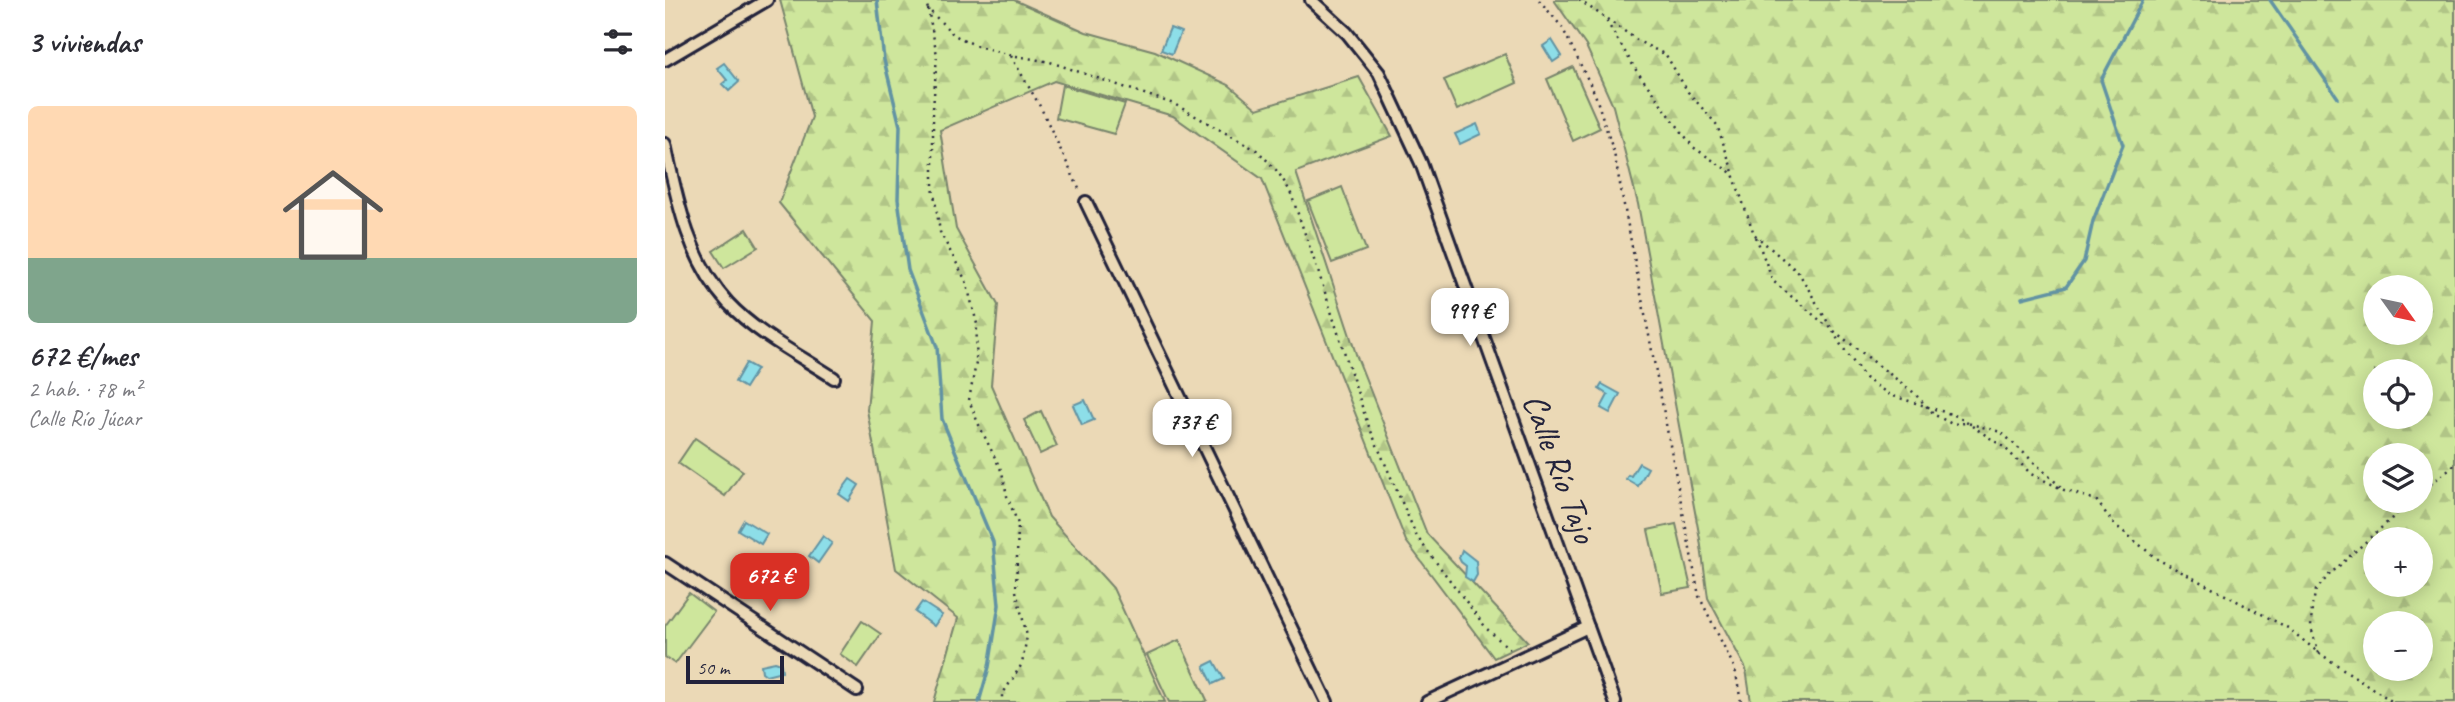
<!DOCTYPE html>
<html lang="es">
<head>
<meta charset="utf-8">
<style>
	body { margin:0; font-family:Caveat,sans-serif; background:#f7f7f7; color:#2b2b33; height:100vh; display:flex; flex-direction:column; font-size:26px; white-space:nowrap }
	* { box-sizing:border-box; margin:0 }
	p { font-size:23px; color:#7c7c81 }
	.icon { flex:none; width:38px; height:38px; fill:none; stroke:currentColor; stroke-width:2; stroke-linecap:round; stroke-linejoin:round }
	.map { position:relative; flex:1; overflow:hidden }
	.drawer { display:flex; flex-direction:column; background:#fff; width:665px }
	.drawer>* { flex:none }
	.needle { width:46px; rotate:123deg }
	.tools { position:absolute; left:1698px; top:275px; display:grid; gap:14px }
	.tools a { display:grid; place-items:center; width:70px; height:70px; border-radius:50%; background:#fff; box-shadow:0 4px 18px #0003; font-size:35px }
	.scale { position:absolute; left:21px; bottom:18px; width:98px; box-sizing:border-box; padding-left:7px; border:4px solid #22223b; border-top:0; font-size:19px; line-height:24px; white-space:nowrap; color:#22223b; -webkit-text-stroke:5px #ebd9b6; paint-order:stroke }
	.price { position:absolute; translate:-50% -60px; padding:0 16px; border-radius:14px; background:#fff; color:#222; font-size:23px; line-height:46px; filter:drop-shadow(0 2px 4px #0008) }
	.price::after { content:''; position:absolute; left:50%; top:42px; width:21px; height:16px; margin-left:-10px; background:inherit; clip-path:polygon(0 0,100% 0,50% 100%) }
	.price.current { background:#d93025; color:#fff }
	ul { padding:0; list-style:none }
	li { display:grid; align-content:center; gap:14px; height:371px; padding:0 28px }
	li+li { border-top:2px solid #e1e1e2 }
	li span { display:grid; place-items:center; height:217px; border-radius:10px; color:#555 }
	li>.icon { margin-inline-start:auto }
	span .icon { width:126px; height:126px; fill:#fffc; stroke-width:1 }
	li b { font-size:30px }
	h2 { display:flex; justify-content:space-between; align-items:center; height:84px; padding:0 28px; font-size:30px }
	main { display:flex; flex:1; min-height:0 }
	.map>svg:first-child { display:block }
	.forest { fill:url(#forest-firs); stroke:#78846c; stroke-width:2; fill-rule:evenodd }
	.garden { fill:#cee69c; stroke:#78846c; stroke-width:2 }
	.water { fill:#8ddee8; stroke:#6293a3; stroke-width:2 }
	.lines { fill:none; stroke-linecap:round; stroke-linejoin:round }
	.stream { stroke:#6293a3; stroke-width:3.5 }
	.street-casing { stroke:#22223b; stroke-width:16 }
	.path { stroke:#22223b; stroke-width:2.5; stroke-dasharray:2 5; stroke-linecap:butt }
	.street { stroke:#ebd9b6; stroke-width:10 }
	.labels { text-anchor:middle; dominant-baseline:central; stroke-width:7; stroke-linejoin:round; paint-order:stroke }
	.street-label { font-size:35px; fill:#22223b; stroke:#ebd9b6 }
</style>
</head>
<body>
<main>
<section class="drawer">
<h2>3 viviendas<svg class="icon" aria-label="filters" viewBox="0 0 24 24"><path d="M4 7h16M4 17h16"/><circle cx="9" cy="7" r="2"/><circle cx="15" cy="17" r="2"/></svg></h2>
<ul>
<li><span style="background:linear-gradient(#ffd9b3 70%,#7fa58c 0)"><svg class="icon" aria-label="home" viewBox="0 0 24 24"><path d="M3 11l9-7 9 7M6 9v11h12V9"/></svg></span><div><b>672 €/mes</b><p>2 hab. · 78 m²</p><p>Calle Río Júcar</p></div></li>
</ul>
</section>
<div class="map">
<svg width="1790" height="702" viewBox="0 0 1790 702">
	<defs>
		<pattern id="forest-firs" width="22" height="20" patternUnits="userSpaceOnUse" patternTransform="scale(1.75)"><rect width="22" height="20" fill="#cee69c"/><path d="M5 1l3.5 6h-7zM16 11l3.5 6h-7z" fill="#b1c587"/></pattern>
	</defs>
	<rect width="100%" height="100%" fill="#ebd9b6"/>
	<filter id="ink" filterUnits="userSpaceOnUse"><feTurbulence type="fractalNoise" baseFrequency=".0143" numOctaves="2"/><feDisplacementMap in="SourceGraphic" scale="14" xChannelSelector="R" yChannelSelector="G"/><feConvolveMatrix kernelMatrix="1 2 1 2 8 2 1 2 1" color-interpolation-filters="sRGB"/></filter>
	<g filter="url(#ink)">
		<g class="forest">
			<polygon points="115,0 349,0 421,32 490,51 564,85 592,109 694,77 727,136 631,172 692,357 762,534 863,642 829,658 741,541 597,179 508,116 389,81 275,130 291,229 333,305 326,385 384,517 448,588 500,702 269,702 293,618 231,569 202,410 210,321 114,203 147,117"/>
			<path d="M 889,0 L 1790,0 L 1790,702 L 1086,702 L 1081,669 L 1043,598 L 1035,539 L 973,204 L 948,106 L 921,46 ZM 1710,287 L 1755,287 L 1755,332 L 1710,332 ZM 1710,371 L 1755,371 L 1755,416 L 1710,416 ZM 1710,455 L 1755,455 L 1755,500 L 1710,500 ZM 1710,539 L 1755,539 L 1755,584 L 1710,584 ZM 1710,623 L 1755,623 L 1755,668 L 1710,668 Z"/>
		</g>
		<g class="garden">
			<polygon points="840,54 852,83 792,110 779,80"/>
			<polygon points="908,67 935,128 908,141 882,79"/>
			<polygon points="397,85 460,104 449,134 391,118"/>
			<polygon points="677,187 701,250 667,263 643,201"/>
			<polygon points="82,229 93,247 59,268 48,251"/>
			<polygon points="376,411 392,446 375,454 359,420"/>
			<polygon points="30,438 78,471 60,496 13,463"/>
			<polygon points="1011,524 1026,588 997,593 983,530"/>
			<polygon points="24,593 49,612 10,664 0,657 0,626"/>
			<polygon points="197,621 216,634 193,667 175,654"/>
			<polygon points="514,640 542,700 539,702 504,702 482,655"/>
		</g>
		<g class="water">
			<polygon points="505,28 516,32 507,54 496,50"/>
			<polygon points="887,40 897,56 888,62 878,46"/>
			<polygon points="59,63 74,82 64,91 57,84 62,80 52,68"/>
			<polygon points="812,124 816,134 795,144 790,134"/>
			<polygon points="81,363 92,369 80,388 70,382"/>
			<polygon points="937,384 955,394 945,413 936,408 943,395 934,389"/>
			<polygon points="420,400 429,420 417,425 408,405"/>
			<polygon points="974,463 983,468 973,486 961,479 963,475 966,476"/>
			<polygon points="185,479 194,485 184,501 174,494"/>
			<polygon points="79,520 102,534 96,544 73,530"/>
			<polygon points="158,536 167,543 153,563 144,556"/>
			<polygon points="797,550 811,561 812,575 808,582 800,577 801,566 796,562 794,558"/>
			<polygon points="257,602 277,615 269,626 250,612"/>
			<polygon points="549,661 559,679 548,684 539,666"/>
			<polygon points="110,662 116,664 117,671 101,675 97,672 96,665"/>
		</g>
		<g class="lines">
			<g class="stream">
				<polyline points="212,0 219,60 235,126 233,199 243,270 272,347 277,419 328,542 334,605 324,667 314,702"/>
				<polyline points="1605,0 1673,98"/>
				<polyline points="1357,298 1401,287 1419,261 1428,221 1458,145 1436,80 1478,0"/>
			</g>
			<defs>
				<g id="street">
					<polyline points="646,0 682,33 714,73 756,163 950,702"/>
					<polyline points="0,60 102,0"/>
					<path d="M 0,144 C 12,200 23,259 63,303 C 92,334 134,355 169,378"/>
					<polyline points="421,202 662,702"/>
					<polyline points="0,563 192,690"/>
					<polyline points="762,702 923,627"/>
				</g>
			</defs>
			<use href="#street" class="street-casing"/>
			<g class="path">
				<polyline points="260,0 263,9 289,35 312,46 346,55 385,62 509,104 593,151 613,172 625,191 654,274 702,422 752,537 822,629 847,651"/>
				<polyline points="874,0 897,27 930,94 949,153 1034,596 1070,669 1076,702"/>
				<polyline points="914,0 939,17 971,70 1028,147 1068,174 1089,234 1134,273 1176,345 1200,378 1225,395 1292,416 1340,448 1366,474 1399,490 1431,500 1449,524 1492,559 1623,628 1654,653 1728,702"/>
				<polyline points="263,9 272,55 268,109 268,187 275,232 301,281 312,324 311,363 304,400 313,423 337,472 342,496 353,524 351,591 362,636 357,664 337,695 337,702"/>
				<polyline points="942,19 975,42 1001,55 1023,92 1052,125 1068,172"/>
				<polyline points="346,56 376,108 416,193"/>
				<polyline points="1091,237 1108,281 1163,327"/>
				<polyline points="1169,331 1248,392 1270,415 1287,424 1302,423 1336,432 1397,488"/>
				<polyline points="1755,493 1790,464"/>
				<polyline points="1654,653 1646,628 1647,607 1651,590 1664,575 1747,500"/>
			</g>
			<use href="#street" class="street"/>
		</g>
	</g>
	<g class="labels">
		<g class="street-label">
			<text transform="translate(895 468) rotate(70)">Calle Río Tajo</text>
		</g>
	</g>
</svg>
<div class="tools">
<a><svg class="needle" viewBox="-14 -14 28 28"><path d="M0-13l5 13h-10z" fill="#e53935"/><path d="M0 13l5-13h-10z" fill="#7c7c81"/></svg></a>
<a><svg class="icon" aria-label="locate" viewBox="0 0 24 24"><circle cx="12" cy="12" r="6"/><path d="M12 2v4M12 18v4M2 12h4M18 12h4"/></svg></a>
<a><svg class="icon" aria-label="layers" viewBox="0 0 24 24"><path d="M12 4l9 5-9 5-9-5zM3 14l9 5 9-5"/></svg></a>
<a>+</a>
<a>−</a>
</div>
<div class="scale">50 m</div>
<b class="price" style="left:805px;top:348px">999 €</b>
<b class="price" style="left:527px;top:459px">737 €</b>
<b class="price current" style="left:105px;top:613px">672 €</b>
</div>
</main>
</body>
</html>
